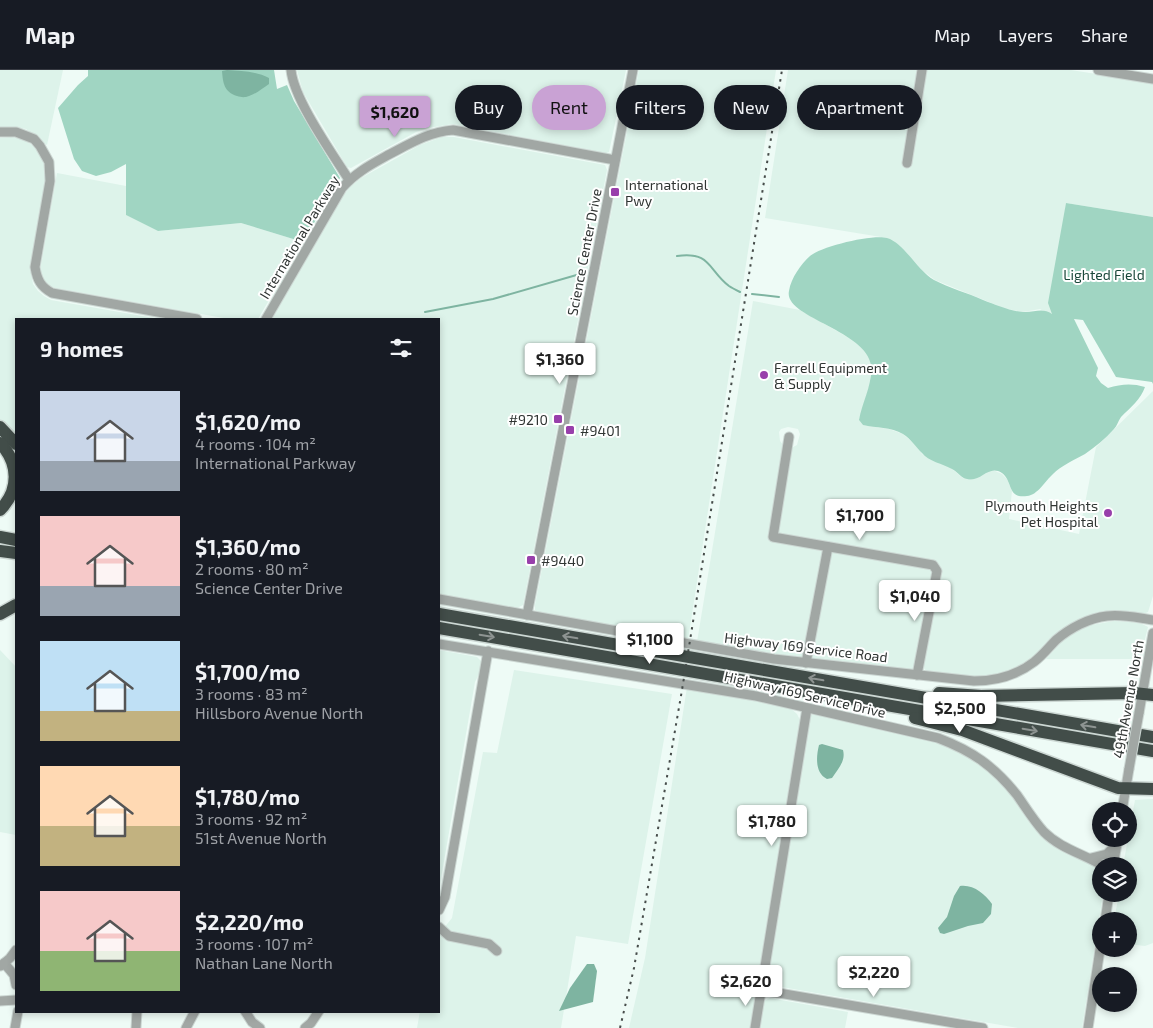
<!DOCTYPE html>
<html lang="en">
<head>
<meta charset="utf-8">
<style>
	body { margin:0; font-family:"Exo 2",sans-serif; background:#242831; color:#f1f3f6; height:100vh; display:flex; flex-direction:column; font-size:19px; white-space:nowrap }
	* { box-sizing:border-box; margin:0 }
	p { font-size:16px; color:#9ea1a6 }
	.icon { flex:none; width:28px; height:28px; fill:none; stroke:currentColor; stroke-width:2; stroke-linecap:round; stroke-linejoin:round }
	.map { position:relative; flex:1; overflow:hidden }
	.sheet { position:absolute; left:15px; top:248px; width:425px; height:695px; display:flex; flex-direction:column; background:#171b24; border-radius:0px; box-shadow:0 2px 8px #0003 }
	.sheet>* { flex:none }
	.guide { position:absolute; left:455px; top:15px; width:475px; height:45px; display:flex; gap:10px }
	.controls { position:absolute; left:1092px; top:732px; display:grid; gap:10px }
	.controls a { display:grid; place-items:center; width:45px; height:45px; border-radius:50%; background:#171b24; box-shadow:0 2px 8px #0003; font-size:25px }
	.price { position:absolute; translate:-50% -42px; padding:0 11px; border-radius:5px; background:#fff; color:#222; font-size:16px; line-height:32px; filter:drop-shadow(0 1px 2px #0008) }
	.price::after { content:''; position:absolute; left:50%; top:30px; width:15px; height:11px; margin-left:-8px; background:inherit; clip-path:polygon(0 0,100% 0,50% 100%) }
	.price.on { background:#c9a2d4; color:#111 }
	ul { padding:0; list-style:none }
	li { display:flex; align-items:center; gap:15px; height:125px; padding:0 25px }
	li span { display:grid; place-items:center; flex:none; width:140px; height:100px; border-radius:0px; color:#555 }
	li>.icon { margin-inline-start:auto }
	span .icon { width:60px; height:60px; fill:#fffc; stroke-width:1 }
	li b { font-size:21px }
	h2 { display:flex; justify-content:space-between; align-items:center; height:60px; padding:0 25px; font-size:21px }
	.pill { padding:0 18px; border-radius:22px; background:#171b24; box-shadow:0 2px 8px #0003; font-size:18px; line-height:45px }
	.pill.on { background:#c9a2d4; color:#111 }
	header { display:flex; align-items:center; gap:30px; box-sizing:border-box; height:70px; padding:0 25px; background:#171b24; border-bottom:1px solid #363941 }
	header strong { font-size:24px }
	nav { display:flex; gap:28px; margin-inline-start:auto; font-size:18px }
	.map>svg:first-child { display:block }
	.built { fill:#ddf3ea }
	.green { fill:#a0d5c2 }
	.water { fill:#7eb4a1 }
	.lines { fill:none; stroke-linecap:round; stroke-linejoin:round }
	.stream { stroke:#7eb4a1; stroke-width:2 }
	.minor-casing { stroke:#ccd7d3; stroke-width:11 }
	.highway-casing { stroke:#ccd7d3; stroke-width:15 }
	.minor { stroke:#a1a7a4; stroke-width:9 }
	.highway { stroke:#424d49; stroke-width:12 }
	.rail { stroke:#464c4a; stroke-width:2; stroke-dasharray:2.5 5; stroke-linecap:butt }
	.minor-bridge-casing { stroke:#ccd7d3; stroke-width:11; stroke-linecap:butt }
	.minor-bridge { stroke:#a1a7a4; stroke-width:9 }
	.oneway { stroke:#8e9492 }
	.poi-dot { fill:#983fab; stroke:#fff; stroke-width:2 }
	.labels { text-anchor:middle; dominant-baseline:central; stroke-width:4; stroke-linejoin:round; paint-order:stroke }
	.poi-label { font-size:14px; fill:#303533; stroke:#fff; text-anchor:start }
	.street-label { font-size:14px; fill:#303533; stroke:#fff }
	.park-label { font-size:14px; fill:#1a483a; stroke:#fff }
</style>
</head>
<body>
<header>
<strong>Map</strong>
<nav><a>Map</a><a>Layers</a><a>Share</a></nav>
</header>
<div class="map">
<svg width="1153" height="958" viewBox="0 0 1153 958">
	<rect width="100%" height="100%" fill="#eefbf6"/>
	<g class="built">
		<polygon points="0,0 63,0 47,75 26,59 15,57 0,57"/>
		<polygon points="297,0 626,0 609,82 606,83 453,54 428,58 416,62 351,98 347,97 303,22"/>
		<polygon points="639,0 776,0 688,570 540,543 535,540 535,535"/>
		<polygon points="788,0 1071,0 1153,13 1153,147 1066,133 1052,245 1040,239 1023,242 1006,239 935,210 923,201 900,176 887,168 765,148"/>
		<polygon points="11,67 22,69 32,75 42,86 44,95 46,105 30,198 33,214 38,221 44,226 51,230 159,249 16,249 16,368 0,351 0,68"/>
		<polygon points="442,67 454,67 605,95 607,100 523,535 515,539 439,525 439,249 272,249 343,126 350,117 361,108 420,75"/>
		<polygon points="57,103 126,116 126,145 158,161 241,153 303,172 258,249 229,249 50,217 45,212 40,201"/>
		<polygon points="753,231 800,240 858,273 867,282 871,295 870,314 859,350 863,355 889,359 903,364 919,378 922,384 951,398 963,408 970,410 983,405 989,401 995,401 1002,404 1007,409 1012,421 1009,449 1079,464 1096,377 1153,321 1153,526 1148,542 1143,544 1102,543 1018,598 999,605 977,608 927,602 923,597 941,499 940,496 936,493 777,463 791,378 797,375 800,364 798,359 788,357 781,359 779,362 780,371 784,376 771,468 824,482 803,588 801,589 697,572"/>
		<polygon points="833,482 931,499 933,502 914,599 911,601 815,590 813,588 812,585 831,484"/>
		<polygon points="1114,551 1132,552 1142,554 1148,557 1140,589 1046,589 1062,571 1078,561 1091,555"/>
		<polygon points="0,580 16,597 16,765 0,762"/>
		<polygon points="439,580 477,587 484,594 475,612 439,820"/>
		<polygon points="514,600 672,624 628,874 576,866 561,958 417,958 420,941 439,941 439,864 452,848 483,682 497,683"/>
		<polygon points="687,617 789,637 797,644 800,650 750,958 629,958 645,888"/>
		<polygon points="815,643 937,672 960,681 979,691 1004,713 1029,749 1101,797 1101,824 1103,824 1082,958 1018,958 770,915 767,911 810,646"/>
		<polygon points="1153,729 1153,873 1145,876 1129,874 1129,851 1114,851 1119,824 1129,824 1129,796 1123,796 1135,730"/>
		<polygon points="770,928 848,942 845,958 760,958 764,931"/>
	</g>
	<g class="green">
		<polygon points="88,0 274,0 277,19 287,15 294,31 340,108 303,172 241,153 158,161 126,145 126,94 111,102 96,106 82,101 74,89 58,38 78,15 88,6"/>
		<path d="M 1066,133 L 1153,147 L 1153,314 L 1152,312 L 1116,307 L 1083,250 L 1074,249 L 1098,298 L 1096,306 L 1101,313 L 1108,318 C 1121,314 1132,313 1145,317 C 1141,329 1130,338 1121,347 C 1118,351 1117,356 1114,359 C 1105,369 1095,377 1085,384 C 1074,390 1061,396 1053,404 C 1045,411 1038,425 1027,426 C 1007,429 1013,411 1002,403 C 988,394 981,413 967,409 C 961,408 958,402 952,399 C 943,394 928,391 922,383 C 916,377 911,369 903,364 C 891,357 876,358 863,355 L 859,350 C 862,332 873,314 871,295 C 866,260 783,247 789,221 C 791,208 801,194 810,186 C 822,176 873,164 887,168 C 904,173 917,200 934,210 C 949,218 968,223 983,230 C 996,235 1010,241 1023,242 C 1034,243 1042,237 1052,244 L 1048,233 Z"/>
	</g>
	<g class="water">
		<path d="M 227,0 C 241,1 256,1 269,8 L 269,14 C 263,18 256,24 249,26 C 244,28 241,27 237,26 C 224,22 223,13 222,1 Z"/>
		<path d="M 822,674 L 843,680 C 846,691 838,699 832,708 L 827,709 C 815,703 816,687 819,675 Z"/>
		<path d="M 960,816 C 973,814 985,824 992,834 L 991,844 L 983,853 L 968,856 L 944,864 L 940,863 L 938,858 L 947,847 L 954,826 Z"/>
		<polygon points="587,894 594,894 597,901 593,932 559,941 570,918"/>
	</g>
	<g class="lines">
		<g class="stream">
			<path d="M 677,186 C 711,181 708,200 729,216 C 732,218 736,220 740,222"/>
			<polyline points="752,224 779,227"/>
			<polyline points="425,242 493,229 580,204"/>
		</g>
		<defs>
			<g id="minor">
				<path d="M 291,0 C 294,30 332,83 349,110"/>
				<polyline points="1098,0 1153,9"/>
				<path d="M 0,62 L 16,62 L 34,69 L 40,76 L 49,92 L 50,111 L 35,197 C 37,210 41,217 52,223 L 197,249"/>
				<polyline points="907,93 922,0"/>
				<path d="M 266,249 L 342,118 C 356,102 372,94 390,84 C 411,73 429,62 453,60 L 615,90"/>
				<polyline points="789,367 773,467 933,495 937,501 917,605"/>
				<path d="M 439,529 L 774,589 L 974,611 C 996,611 1017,605 1034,592 C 1043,585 1049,577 1056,570 C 1070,558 1089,548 1107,546 C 1123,544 1138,548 1153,550"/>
				<polyline points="527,545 633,0"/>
				<path d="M 439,574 L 756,626 L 938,668 C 972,681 994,696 1017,725 C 1026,738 1034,751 1044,762 C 1061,779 1084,784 1103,796"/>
				<polyline points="806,593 828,477"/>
				<polyline points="1139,643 1153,563"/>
				<polyline points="1122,741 1129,699"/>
				<polyline points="1091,788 1107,784 1117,774"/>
				<polyline points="1113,796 1117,774"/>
				<polyline points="439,840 445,827 488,581"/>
				<polyline points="1105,851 1109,824"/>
				<polyline points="439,857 449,866 489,874 497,881"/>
				<polyline points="4,893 14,905 16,915"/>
				<polyline points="1,896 10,888 16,880"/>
				<polyline points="761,920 983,958"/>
				<polyline points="0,931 16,930"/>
				<polyline points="245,941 252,952 260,958"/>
				<polyline points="15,958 18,941"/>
				<polyline points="136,958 137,941"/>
				<polyline points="186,958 195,941"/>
				<polyline points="305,958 311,953 319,941"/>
				<polyline points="755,958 807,638"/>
				<polyline points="1088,958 1101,873"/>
			</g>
			<g id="highway">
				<polyline points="0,357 16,374"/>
				<path d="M 0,373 C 19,393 20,420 0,440"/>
				<polyline points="0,467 16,470"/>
				<polyline points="0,481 16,483"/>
				<polyline points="0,544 16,535"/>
				<polyline points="439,544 1153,667"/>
				<polyline points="439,558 1153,681"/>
				<polyline points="939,623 981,626 1134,623 1153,625"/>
				<polyline points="915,648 962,660 1118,718 1153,719"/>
			</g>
		</defs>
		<use href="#minor" class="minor-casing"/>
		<use href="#highway" class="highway-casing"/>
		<use href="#minor" class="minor"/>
		<use href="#highway" class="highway"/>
		<polyline class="rail" points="620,958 634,898 682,620 782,0"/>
		<defs>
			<polyline id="minor-bridge" points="1129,699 1139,643"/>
		</defs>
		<use href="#minor-bridge" class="minor-bridge-casing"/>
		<use href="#minor-bridge" class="minor-bridge"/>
	</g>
	<defs><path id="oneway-shaft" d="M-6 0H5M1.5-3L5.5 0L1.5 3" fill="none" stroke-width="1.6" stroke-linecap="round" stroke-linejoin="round" transform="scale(1.25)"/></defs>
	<g class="oneway">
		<use href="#oneway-shaft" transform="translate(487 566) rotate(10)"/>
		<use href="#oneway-shaft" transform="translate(570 567) rotate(-170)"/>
		<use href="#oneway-shaft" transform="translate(816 609) rotate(-170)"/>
		<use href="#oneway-shaft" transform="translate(1088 656) rotate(-170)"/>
		<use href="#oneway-shaft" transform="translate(1030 660) rotate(10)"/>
	</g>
	<g class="poi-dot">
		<rect x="610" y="117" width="10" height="10" rx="2.5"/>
		<circle cx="764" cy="305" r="5"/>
		<rect x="553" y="344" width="10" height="10" rx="2.5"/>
		<rect x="565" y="355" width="10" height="10" rx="2.5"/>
		<circle cx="1108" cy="443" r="5"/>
		<rect x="526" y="485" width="10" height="10" rx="2.5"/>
	</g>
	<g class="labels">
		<g class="poi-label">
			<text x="625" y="114">International<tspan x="625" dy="16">Pwy</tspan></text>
			<text x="774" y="297">Farrell Equipment<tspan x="774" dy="16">&amp; Supply</tspan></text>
			<text x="548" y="349" text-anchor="end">#9210</text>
			<text x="580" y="360">#9401</text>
			<text x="1098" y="435" text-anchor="end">Plymouth Heights<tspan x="1098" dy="16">Pet Hospital</tspan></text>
			<text x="541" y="490">#9440</text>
		</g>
		<g class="street-label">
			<text transform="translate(299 167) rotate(-59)">International Parkway</text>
			<text transform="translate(584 182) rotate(-79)">Science Center Drive</text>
			<text transform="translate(806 577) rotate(7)">Highway 169 Service Road</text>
			<text transform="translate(805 624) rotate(13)">Highway 169 Service Drive</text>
			<text transform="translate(1128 629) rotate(-80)">49th Avenue North</text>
		</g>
		<g class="park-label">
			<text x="1104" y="204">Lighted Field</text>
		</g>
	</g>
</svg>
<div class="controls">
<a><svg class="icon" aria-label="locate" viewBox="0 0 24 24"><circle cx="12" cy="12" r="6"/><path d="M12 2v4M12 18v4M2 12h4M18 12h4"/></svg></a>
<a><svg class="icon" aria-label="layers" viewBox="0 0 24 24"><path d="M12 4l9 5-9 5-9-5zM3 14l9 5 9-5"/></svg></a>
<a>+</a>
<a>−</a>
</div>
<b class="price on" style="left:395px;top:68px">$1,620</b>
<b class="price" style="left:560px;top:315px">$1,360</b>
<b class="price" style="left:860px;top:471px">$1,700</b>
<b class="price" style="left:915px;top:552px">$1,040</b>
<b class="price" style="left:650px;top:595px">$1,100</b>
<b class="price" style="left:960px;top:664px">$2,500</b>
<b class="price" style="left:772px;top:777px">$1,780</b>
<b class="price" style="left:874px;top:928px">$2,220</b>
<b class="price" style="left:746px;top:937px">$2,620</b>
<div class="guide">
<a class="pill">Buy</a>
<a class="pill on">Rent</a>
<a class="pill">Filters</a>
<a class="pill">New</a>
<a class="pill">Apartment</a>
</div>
<section class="sheet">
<h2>9 homes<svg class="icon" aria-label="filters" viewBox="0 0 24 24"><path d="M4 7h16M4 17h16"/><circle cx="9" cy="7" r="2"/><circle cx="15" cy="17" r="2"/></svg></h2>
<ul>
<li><span style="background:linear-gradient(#c9d6e8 70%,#9aa5b1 0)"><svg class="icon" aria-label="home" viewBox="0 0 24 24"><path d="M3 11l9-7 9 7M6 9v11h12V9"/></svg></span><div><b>$1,620/mo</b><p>4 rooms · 104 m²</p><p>International Parkway</p></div></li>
<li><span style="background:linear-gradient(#f6c9c9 70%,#9aa5b1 0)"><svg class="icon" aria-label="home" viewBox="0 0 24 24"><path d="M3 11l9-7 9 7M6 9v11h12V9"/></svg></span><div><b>$1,360/mo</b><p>2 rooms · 80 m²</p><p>Science Center Drive</p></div></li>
<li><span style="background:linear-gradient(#bfe0f5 70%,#c2b280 0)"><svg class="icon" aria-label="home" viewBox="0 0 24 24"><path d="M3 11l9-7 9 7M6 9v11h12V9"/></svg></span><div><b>$1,700/mo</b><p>3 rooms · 83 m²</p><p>Hillsboro Avenue North</p></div></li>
<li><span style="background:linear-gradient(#ffd9b3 60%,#c2b280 0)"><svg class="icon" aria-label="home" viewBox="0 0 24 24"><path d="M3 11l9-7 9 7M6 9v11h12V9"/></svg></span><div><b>$1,780/mo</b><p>3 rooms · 92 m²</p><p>51st Avenue North</p></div></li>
<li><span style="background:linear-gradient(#f6c9c9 60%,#8fb573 0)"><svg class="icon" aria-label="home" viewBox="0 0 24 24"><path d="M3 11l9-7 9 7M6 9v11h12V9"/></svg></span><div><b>$2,220/mo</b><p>3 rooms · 107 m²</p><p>Nathan Lane North</p></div></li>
</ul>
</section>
</div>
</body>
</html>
